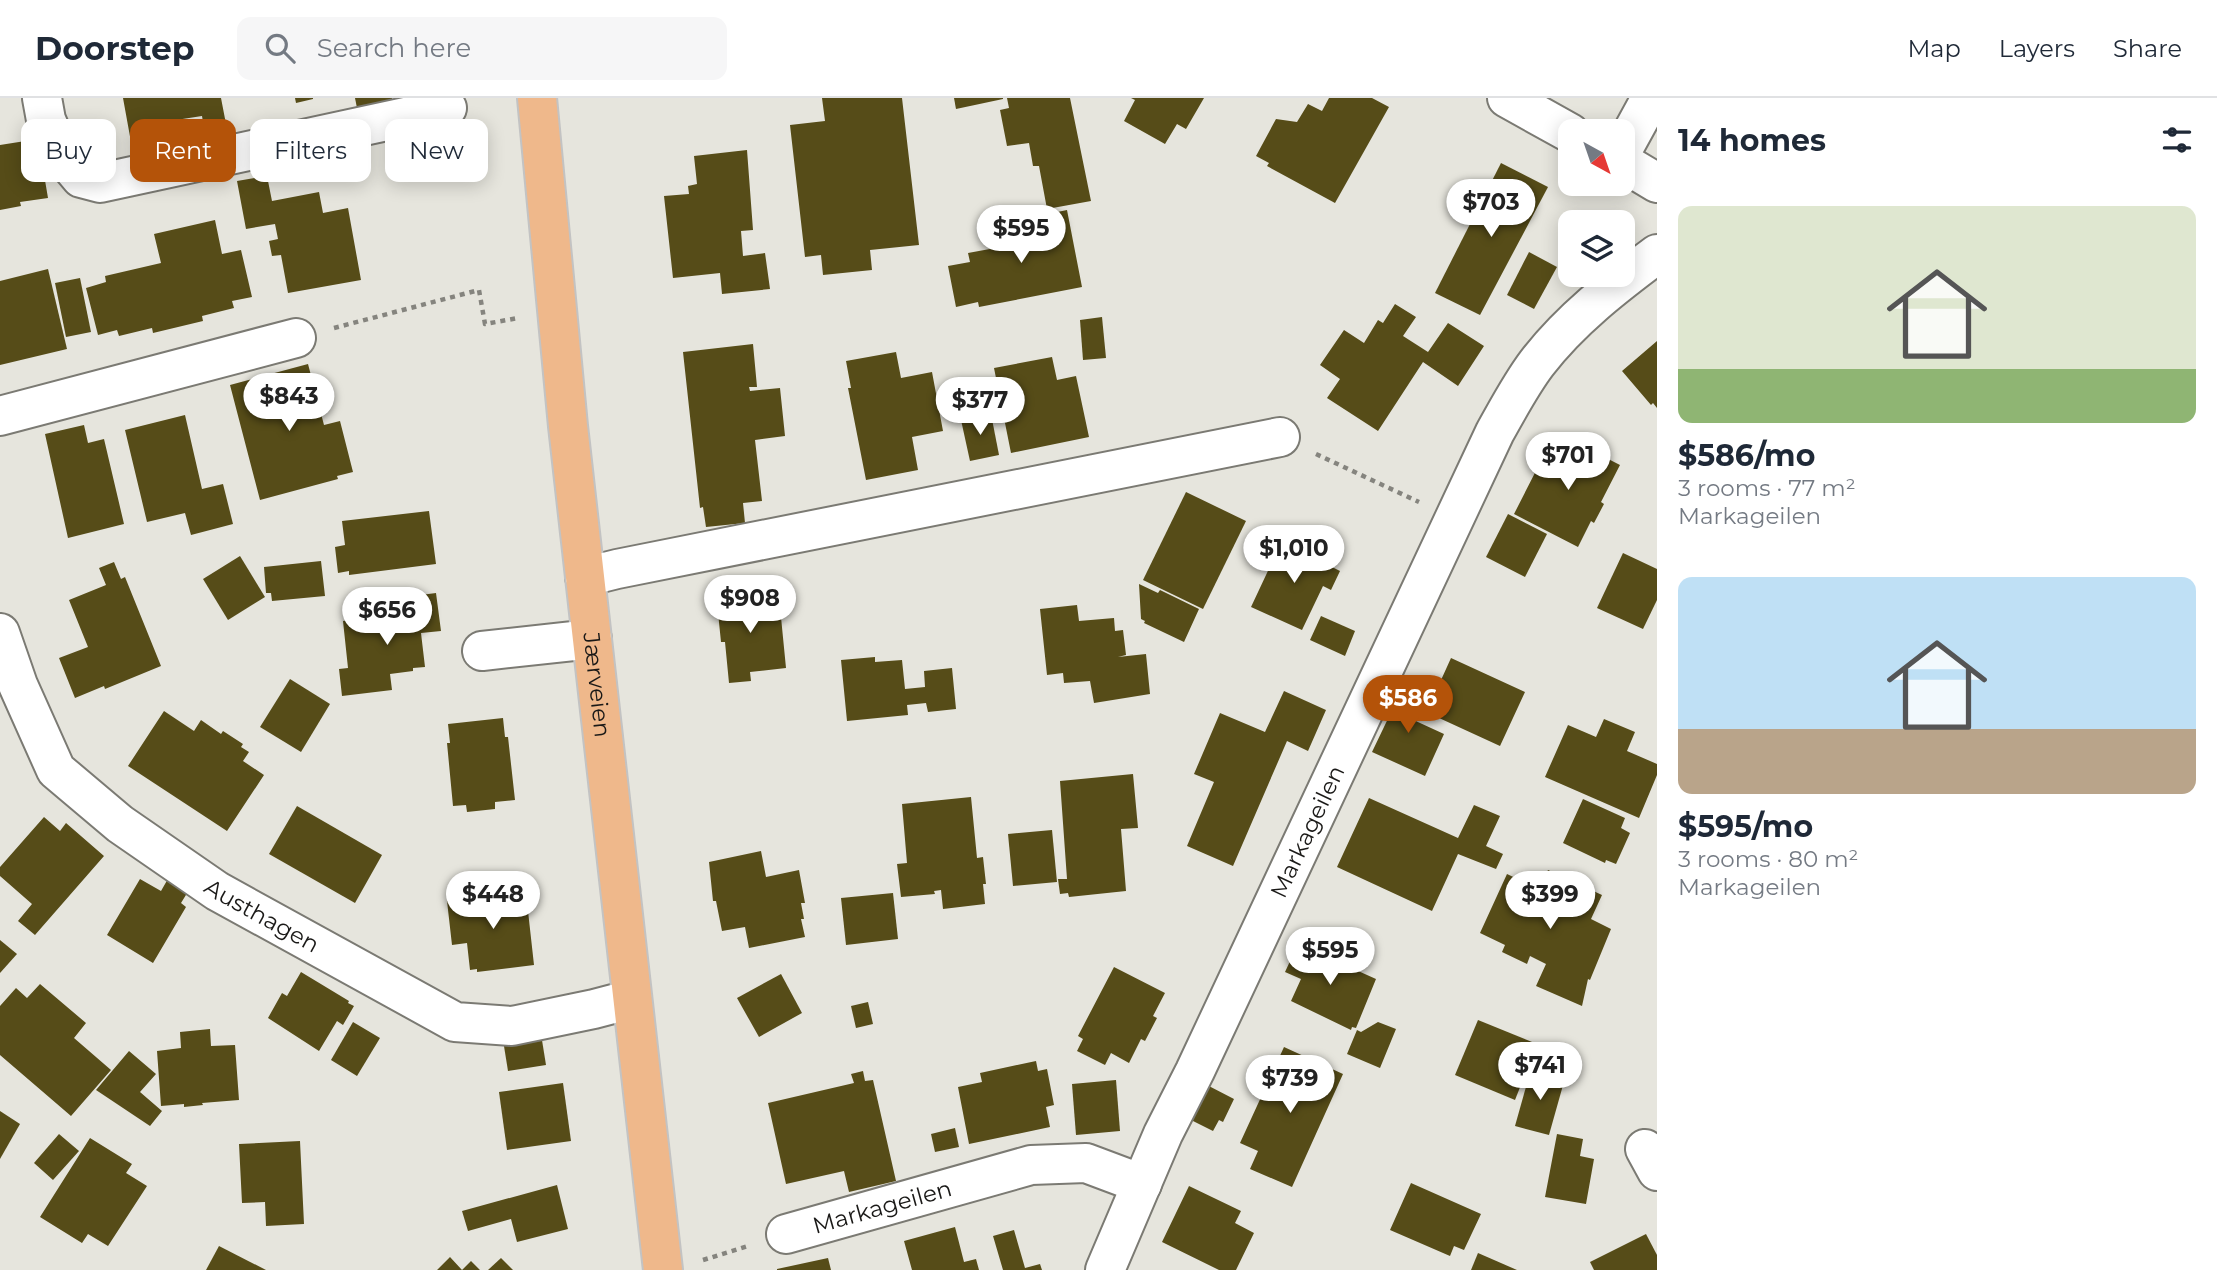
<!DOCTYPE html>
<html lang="en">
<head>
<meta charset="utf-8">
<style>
	body { margin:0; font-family:Montserrat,sans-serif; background:#f6f6f7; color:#1f2937; height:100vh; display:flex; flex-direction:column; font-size:26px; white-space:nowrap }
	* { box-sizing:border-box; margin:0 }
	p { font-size:23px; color:#747a83 }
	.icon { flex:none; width:38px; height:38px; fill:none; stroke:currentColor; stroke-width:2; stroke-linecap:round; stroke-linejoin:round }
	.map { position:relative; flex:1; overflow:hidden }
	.sheet { display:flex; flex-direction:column; background:#fff; width:560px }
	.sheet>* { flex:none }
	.hud { position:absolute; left:21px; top:21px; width:665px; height:63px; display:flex; gap:14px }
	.needle { width:46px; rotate:140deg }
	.fabs { position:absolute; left:1558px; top:21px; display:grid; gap:14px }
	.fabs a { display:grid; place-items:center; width:77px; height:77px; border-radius:14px; background:#fff; box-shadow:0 4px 18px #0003; font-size:35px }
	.price { position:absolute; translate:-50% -60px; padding:0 16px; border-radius:24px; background:#fff; color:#222; font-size:23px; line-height:46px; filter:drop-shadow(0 2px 4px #0008) }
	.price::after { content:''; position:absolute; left:50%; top:42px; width:21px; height:16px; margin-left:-10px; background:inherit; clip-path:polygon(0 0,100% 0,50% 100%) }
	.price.on { background:#b45309; color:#fff }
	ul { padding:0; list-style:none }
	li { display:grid; align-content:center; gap:14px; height:371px; padding:0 21px }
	li span { display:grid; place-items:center; height:217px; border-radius:14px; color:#555 }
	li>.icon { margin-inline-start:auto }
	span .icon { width:126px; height:126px; fill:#fffc; stroke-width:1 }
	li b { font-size:30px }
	h2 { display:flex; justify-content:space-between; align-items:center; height:84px; padding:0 21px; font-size:30px }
	.tag { padding:0 24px; border-radius:14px; background:#fff; box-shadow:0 4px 18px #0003; font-size:24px; line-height:63px }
	.tag.on { background:#b45309; color:#fff }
	header { display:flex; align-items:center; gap:42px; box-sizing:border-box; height:98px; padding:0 35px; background:#fff; border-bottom:2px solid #e0e1e3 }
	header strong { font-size:33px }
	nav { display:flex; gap:38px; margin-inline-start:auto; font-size:24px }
	.search { width:490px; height:63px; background:#f6f6f7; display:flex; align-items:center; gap:18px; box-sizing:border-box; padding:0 24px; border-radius:14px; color:#747a83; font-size:26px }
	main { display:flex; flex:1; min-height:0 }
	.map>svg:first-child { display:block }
	.building { fill:#564c18 }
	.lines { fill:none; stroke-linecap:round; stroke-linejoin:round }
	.minor-casing { stroke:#7b7a73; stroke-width:42 }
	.major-casing { stroke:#c3c3c3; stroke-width:42 }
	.path { stroke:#85847e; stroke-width:4.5; stroke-dasharray:5 5; stroke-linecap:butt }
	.minor { stroke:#fff; stroke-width:38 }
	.major { stroke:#efb88b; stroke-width:38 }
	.labels { text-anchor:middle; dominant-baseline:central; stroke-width:7; stroke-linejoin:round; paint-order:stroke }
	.street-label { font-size:23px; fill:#1a1917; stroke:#f4f2ea }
</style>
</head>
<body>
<header>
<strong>Doorstep</strong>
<div class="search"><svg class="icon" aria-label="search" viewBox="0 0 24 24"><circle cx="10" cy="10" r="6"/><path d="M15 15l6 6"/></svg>Search here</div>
<nav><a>Map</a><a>Layers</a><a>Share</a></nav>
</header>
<main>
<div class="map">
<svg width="1657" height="1172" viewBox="0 0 1657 1172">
	<rect width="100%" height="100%" fill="#e6e5dd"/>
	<g class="building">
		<polygon points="123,0 221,0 226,26 204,30 202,18 176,22 151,27 154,40 131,44"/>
		<polygon points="295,0 313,0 313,1 296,5"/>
		<polygon points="355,0 392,0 393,6 358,15"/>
		<polygon points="822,0 902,0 919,147 870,152 872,172 823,177 821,157 805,159 790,27 825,23"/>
		<polygon points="954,0 1003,0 1003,1 956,11"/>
		<polygon points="1007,0 1070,0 1091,103 1047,111 1039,68 1033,68 1029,45 1007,48 1000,12 1009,10"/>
		<polygon points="1131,0 1204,0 1186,31 1177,26 1165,46 1124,23 1135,2"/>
		<polygon points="1329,0 1372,0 1389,9 1335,105 1267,68 1269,65 1256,58 1276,21 1297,24 1308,6 1322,13"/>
		<polygon points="38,41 48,100 20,104 21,108 0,112 0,47"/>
		<polygon points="747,52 753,132 741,133 743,158 765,155 770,191 722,196 720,175 673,180 664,98 689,96 688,88 697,86 694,58"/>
		<polygon points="1501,65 1548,89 1480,217 1435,195"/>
		<polygon points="267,78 272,103 319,94 323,115 348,110 361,182 288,195 281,157 272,158 269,143 278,141 275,126 246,131 237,83"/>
		<polygon points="1067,112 1082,189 979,209 978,204 956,209 948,168 970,164 968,155 1017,146 1013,123"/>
		<polygon points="215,122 222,156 241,152 252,199 232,203 234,210 202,218 203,223 153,235 152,230 119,238 117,232 98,237 86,190 106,184 105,178 161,165 154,136"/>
		<polygon points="1529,154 1557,169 1534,211 1507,197"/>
		<polygon points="48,171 67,251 0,267 0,183"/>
		<polygon points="80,180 91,234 66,239 55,185"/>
		<polygon points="1395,206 1416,219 1403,238 1428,254 1448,225 1484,248 1458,288 1423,264 1378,333 1327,300 1340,281 1320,267 1344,232 1364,245 1378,222 1383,225"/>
		<polygon points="1102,219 1106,260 1083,262 1080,222"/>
		<polygon points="1657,243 1657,310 1653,305 1651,307 1622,273"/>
		<polygon points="753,246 757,289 749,289 750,293 780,290 785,338 755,342 762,403 743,405 745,425 706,429 703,409 700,410 683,254"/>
		<polygon points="896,254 901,280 932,274 943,333 912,339 918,372 866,382 848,290 851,290 846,263"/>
		<polygon points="1052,259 1057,282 1076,278 1089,339 1011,355 994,270"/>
		<polygon points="308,266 324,327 340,323 353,374 337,378 338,381 260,402 230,287"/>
		<polygon points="991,316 999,357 970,363 961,322"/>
		<polygon points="185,317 202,391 223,386 233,426 191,437 185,415 147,424 125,332"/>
		<polygon points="84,327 88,345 104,341 124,426 68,440 45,336"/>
		<polygon points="1563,338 1620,367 1601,404 1604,406 1594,425 1591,423 1578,449 1514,416 1541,363 1549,367"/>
		<polygon points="1186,394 1246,423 1203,511 1143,482"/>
		<polygon points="429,413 436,466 349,477 349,473 338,475 335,449 345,447 342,423"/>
		<polygon points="1508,416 1547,436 1525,479 1486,459"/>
		<polygon points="1282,443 1333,467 1332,469 1340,473 1331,492 1323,488 1302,532 1251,509"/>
		<polygon points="1623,455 1657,471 1657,502 1643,531 1597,510"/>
		<polygon points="240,458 265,499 228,522 203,481"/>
		<polygon points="321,463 325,498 272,503 271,495 266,495 264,469"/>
		<polygon points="114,464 121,481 125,479 161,568 105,591 104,588 75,600 59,560 88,549 69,502 106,487 99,470"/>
		<polygon points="1139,486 1158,495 1160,492 1199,511 1184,544 1144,525 1145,523 1141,521"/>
		<polygon points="754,491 756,512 780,509 786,570 750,574 751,583 729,585 725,544 721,544 716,495"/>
		<polygon points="436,495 441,533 421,535 425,569 413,570 413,573 390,576 392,592 342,598 339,571 348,570 343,523 415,514 413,498"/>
		<polygon points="1077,507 1079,523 1114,520 1115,533 1123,532 1126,557 1118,559 1146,556 1150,596 1094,605 1090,583 1064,585 1063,575 1047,577 1040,511"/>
		<polygon points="1321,518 1355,533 1345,558 1310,542"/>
		<polygon points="875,559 875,564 902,562 905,591 925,589 924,573 952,570 956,611 928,614 926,605 907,607 908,617 847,623 841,562"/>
		<polygon points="1451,560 1525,594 1500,648 1426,614 1429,608 1423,605 1429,592 1432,602"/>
		<polygon points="290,581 330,606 301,654 260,629"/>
		<polygon points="1407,581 1422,588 1407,619 1444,636 1425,678 1372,654"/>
		<polygon points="1284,593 1326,612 1308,653 1287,643 1233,768 1187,748 1214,684 1194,676 1220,615 1265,634"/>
		<polygon points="164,613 194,633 201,622 221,636 223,633 243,646 241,649 249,654 243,663 264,677 227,733 128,668"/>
		<polygon points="503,620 505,639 508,639 515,702 495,704 495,711 467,714 466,707 453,708 447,645 450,645 448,626"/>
		<polygon points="1604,621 1635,634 1627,653 1657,666 1657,677 1639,720 1545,679 1568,627 1596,639"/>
		<polygon points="1133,676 1138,730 1121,731 1126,793 1069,799 1068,795 1060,796 1058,781 1067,781 1060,683"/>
		<polygon points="971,699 977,760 983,759 986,786 983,786 985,806 943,811 941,792 934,793 935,796 901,799 897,766 907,765 902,706"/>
		<polygon points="1369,700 1458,740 1474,707 1500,718 1486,748 1503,756 1496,771 1458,756 1432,813 1337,769"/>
		<polygon points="1583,701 1625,720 1621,730 1630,735 1616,766 1606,762 1605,765 1563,745"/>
		<polygon points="297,708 382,757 355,805 269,756"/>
		<polygon points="44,719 60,733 66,725 104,758 35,837 18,823 32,806 0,778 0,769"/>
		<polygon points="1052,732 1057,784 1013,788 1008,736"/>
		<polygon points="761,753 766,779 799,772 805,805 801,805 804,821 801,821 805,839 749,850 745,829 722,833 716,803 713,803 709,764"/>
		<polygon points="1548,772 1602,797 1591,821 1611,831 1590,882 1588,881 1582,908 1536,888 1546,866 1530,858 1527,866 1502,854 1505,847 1480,835 1507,776 1539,791"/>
		<polygon points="169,779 189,792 181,805 186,809 153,865 107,837 140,781 161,793"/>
		<polygon points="526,795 534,867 477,874 477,871 470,872 467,845 452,847 447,803"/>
		<polygon points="893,795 898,841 846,847 841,800"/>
		<polygon points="0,842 17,856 0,875"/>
		<polygon points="1298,846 1376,881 1356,930 1352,929 1351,932 1291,903 1301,881 1285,874"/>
		<polygon points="1114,869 1165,895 1153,918 1157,920 1145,943 1141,941 1129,965 1111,955 1105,967 1077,953 1083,941 1078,938"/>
		<polygon points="301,874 349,903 348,905 354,908 343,927 337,923 319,953 268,920 282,895 287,898"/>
		<polygon points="781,876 802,915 759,939 737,900"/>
		<polygon points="40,886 86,925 74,940 111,972 71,1018 0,957 0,908 16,890 27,900"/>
		<polygon points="868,904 873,926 856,930 851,908"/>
		<polygon points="1478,922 1537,946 1515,1002 1455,977"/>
		<polygon points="353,924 380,940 357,978 331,962"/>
		<polygon points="1378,924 1396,931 1380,970 1347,956 1357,932 1361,934"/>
		<polygon points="210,931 211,948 235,947 239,1002 202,1005 203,1007 184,1009 184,1006 161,1008 157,953 181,950 180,934"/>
		<polygon points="541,936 546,967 508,973 503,942"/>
		<polygon points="1284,949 1343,976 1292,1089 1250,1071 1258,1053 1240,1045"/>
		<polygon points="129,953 156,976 140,994 162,1013 150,1028 96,992"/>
		<polygon points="1036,963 1038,973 1047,971 1054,1007 1046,1009 1050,1029 969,1046 958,989 982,984 980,975"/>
		<polygon points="1531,971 1565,980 1549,1037 1515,1028"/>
		<polygon points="863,973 865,983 873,982 896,1083 849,1094 844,1073 786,1086 768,1005 854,985 851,976"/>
		<polygon points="1116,982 1120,1033 1076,1037 1072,986"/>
		<polygon points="563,985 571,1043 507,1052 499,994"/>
		<polygon points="1205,986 1234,1001 1223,1024 1219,1022 1213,1033 1187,1020"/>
		<polygon points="0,1013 20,1026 0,1061"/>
		<polygon points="955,1030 959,1049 935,1054 931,1036"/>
		<polygon points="59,1036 79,1053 53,1082 34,1065"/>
		<polygon points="1557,1036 1583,1041 1580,1058 1594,1061 1586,1106 1545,1099"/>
		<polygon points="90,1040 132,1066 126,1075 147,1088 108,1148 88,1136 82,1145 40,1119"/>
		<polygon points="300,1043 304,1126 266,1128 265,1104 242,1105 239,1046"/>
		<polygon points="1411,1085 1481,1116 1464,1152 1454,1148 1450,1158 1390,1132"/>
		<polygon points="557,1087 568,1131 517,1144 511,1121 468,1133 462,1113"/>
		<polygon points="1189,1088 1241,1113 1235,1125 1254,1135 1236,1172 1219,1172 1162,1144"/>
		<polygon points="955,1129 964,1164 976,1161 979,1172 912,1172 904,1143"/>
		<polygon points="1014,1132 1025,1170 1040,1166 1042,1172 1003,1172 993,1138"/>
		<polygon points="1646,1136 1657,1157 1657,1172 1594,1172 1590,1164"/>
		<polygon points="219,1148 266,1172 206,1172"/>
		<polygon points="1478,1155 1517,1172 1471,1172"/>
		<polygon points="450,1159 462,1172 471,1163 480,1172 437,1172"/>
		<polygon points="501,1160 513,1172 488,1172"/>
		<polygon points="828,1160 831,1172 777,1172 777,1171"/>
	</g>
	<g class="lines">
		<defs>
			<g id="minor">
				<polyline points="42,0 46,22 60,55 81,80 100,85 447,10"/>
				<polyline points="1507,0 1570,35"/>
				<polyline points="1622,53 1651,0"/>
				<polyline points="1622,64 1657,85"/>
				<polyline points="0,318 296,240"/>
				<polyline points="585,479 617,471 1280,339"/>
				<path id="s1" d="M 0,535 L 18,587 L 56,672 L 120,726 L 217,793 L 455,924 L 512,928 L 594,911 L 632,901"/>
				<polyline points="482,553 592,541"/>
				<polyline points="1645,1051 1657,1073"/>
				<path id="s2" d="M 786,1136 L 1031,1067 L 1086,1065 L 1142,1086"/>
				<path id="s3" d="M 1105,1172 L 1163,1036 L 1195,973 L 1495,334 C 1508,311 1521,286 1537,265 C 1570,222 1614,188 1657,156"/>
			</g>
			<g id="major">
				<path id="s4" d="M 537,0 L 568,328 L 663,1172"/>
			</g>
		</defs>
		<use href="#minor" class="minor-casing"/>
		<use href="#major" class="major-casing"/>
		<g class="path">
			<polyline points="334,230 479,192 485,226 518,220"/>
			<polyline points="1316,356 1419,404"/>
			<polyline points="703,1162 748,1148"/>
		</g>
		<use href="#minor" class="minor"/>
		<use href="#major" class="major"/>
	</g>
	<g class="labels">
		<g class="street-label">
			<text stroke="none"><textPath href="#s4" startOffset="590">Jærveien</textPath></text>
			<text stroke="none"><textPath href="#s3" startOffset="483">Markageilen</textPath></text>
			<text stroke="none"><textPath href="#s1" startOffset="401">Austhagen</textPath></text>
			<text stroke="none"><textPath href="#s2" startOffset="100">Markageilen</textPath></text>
		</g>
	</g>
</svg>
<div class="fabs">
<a><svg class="needle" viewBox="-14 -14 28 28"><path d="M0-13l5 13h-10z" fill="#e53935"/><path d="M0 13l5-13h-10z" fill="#747a83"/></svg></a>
<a><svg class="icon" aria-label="layers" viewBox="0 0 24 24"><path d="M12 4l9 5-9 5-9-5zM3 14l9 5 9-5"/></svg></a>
</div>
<b class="price" style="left:1491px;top:141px">$703</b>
<b class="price" style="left:1021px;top:167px">$595</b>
<b class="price" style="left:289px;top:335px">$843</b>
<b class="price" style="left:980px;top:339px">$377</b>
<b class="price" style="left:1568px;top:394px">$701</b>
<b class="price" style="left:1294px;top:487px">$1,010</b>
<b class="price" style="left:750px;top:537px">$908</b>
<b class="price" style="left:387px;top:549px">$656</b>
<b class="price on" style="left:1408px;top:637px">$586</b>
<b class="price" style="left:493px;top:833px">$448</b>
<b class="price" style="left:1550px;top:833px">$399</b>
<b class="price" style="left:1330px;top:889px">$595</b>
<b class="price" style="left:1540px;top:1004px">$741</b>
<b class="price" style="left:1290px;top:1017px">$739</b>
<div class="hud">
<a class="tag">Buy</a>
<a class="tag on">Rent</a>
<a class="tag">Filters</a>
<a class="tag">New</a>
</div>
</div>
<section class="sheet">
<h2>14 homes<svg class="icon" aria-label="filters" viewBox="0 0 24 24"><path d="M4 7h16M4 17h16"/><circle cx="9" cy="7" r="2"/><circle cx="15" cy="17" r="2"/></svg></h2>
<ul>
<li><span style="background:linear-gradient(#dfe7d0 75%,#8fb573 0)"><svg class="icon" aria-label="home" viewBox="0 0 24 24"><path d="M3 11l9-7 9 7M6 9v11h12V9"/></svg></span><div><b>$586/mo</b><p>3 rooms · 77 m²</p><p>Markageilen</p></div></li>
<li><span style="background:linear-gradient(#bfe0f5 70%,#b9a48a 0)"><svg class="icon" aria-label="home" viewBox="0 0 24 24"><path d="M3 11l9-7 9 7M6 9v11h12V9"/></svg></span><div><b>$595/mo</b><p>3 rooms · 80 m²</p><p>Markageilen</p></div></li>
</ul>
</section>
</main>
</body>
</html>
